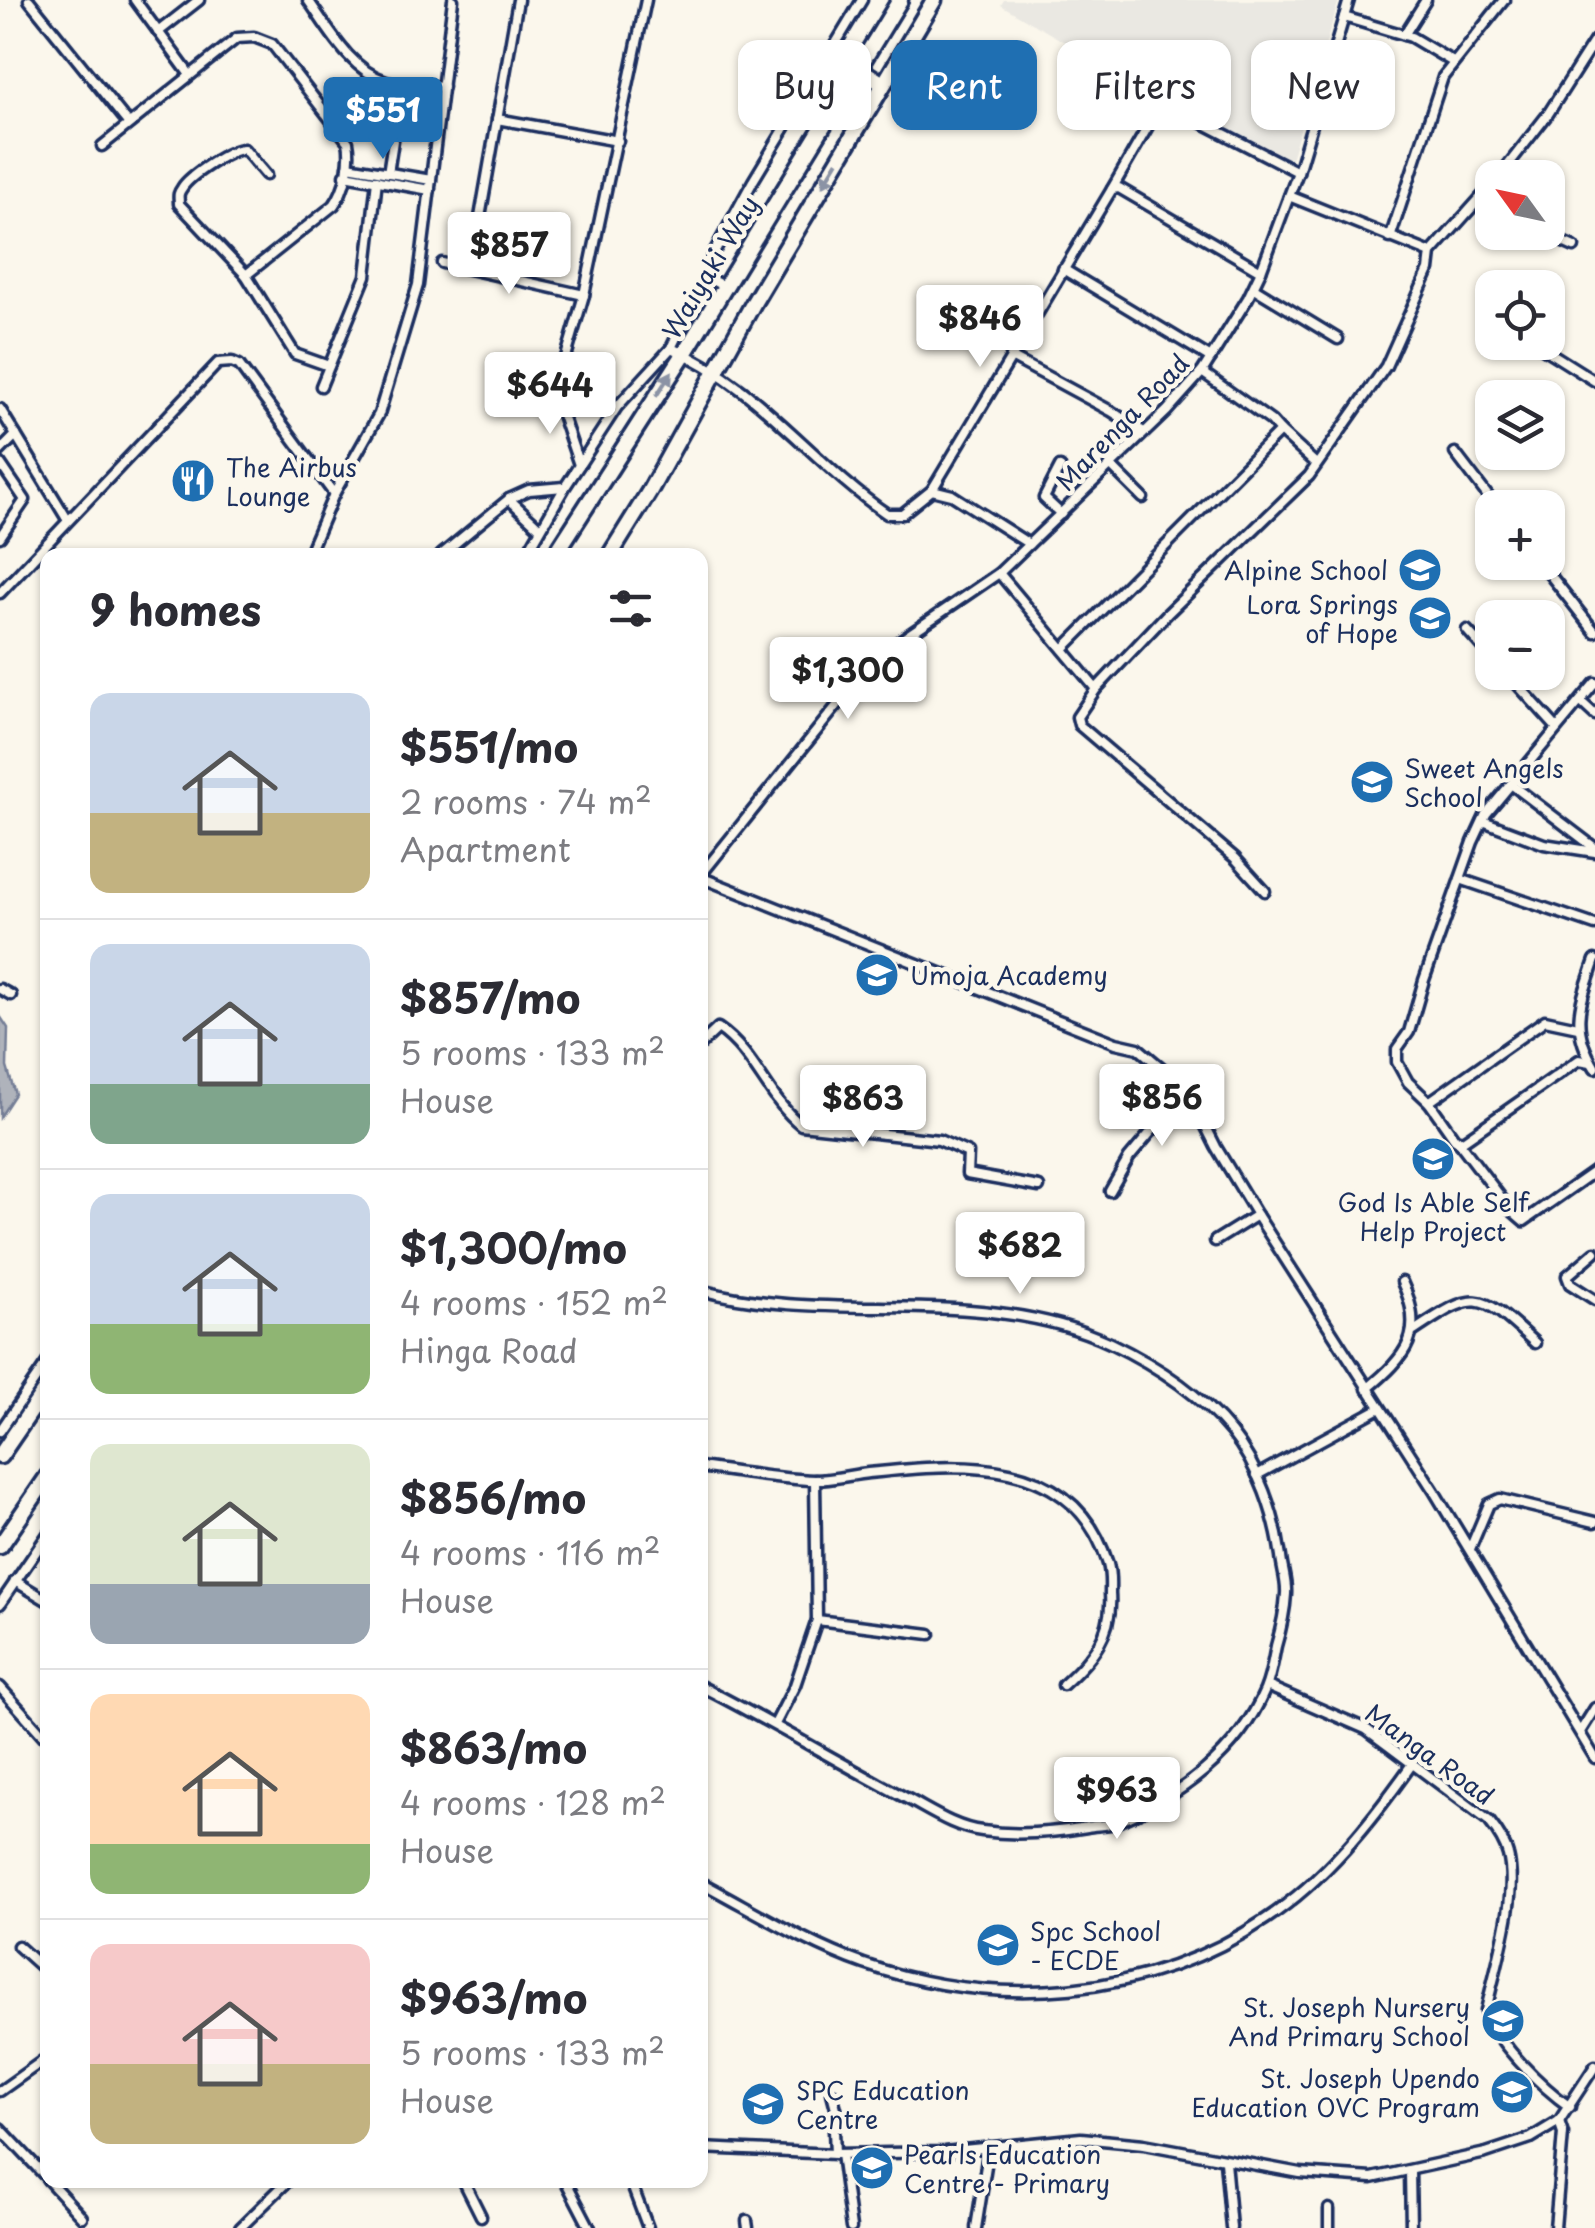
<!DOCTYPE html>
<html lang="en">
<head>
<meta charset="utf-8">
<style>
	body { margin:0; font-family:"Playpen Sans",sans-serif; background:#f7f7f7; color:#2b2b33; height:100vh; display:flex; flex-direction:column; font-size:38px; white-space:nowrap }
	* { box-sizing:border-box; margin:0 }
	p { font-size:32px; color:#7c7c81 }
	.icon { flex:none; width:55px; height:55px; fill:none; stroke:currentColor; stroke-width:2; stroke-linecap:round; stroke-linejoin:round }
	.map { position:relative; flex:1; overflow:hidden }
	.panel { position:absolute; left:40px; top:548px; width:668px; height:1640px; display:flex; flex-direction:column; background:#fff; border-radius:20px; box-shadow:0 2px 8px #0004 }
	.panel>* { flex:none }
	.banner { position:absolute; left:738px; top:40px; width:708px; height:90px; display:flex; gap:20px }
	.needle { width:65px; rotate:303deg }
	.fabs { position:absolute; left:1475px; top:160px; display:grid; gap:20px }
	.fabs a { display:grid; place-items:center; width:90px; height:90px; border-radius:20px; background:#fff; box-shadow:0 2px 8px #0004; font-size:50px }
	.price { position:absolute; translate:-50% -85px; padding:0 22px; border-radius:10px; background:#fff; color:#222; font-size:32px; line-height:65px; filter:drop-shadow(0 2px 5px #0008) }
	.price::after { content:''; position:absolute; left:50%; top:60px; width:30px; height:22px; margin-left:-15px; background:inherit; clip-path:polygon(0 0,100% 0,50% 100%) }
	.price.current { background:#1f6fb2; color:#fff }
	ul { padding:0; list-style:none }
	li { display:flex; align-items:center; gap:30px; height:250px; padding:0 50px }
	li+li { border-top:2px solid #e1e1e2 }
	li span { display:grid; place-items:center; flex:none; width:280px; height:200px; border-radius:20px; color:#555 }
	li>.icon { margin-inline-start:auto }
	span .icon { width:120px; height:120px; fill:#fffc; stroke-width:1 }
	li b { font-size:42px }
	h2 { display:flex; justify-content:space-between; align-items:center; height:120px; padding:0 50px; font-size:42px }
	.pill { padding:0 35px; border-radius:20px; background:#fff; box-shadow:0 2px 8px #0004; font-size:35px; line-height:90px }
	.pill.current { background:#1f6fb2; color:#fff }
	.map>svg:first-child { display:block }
	.built { fill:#eae8e2 }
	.water { fill:#afb3bb; stroke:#747e96; stroke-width:2.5 }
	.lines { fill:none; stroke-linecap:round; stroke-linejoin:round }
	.minor-casing { stroke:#1b2f5e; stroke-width:15 }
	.trunk-casing { stroke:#1b2f5e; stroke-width:21 }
	.minor { stroke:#fbf7ec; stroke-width:8 }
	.trunk { stroke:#fbf7ec; stroke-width:14 }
	.oneway { fill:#8b93a5 }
	.labels { text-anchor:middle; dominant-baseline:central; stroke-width:9; stroke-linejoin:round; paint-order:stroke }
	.street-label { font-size:25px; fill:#1b2f5e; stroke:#fbf7ec }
	.poi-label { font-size:25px; fill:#1b2f5e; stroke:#fbf7ec; text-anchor:start }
</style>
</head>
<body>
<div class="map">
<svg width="1595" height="2228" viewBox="0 0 1595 2228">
	<rect width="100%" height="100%" fill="#fbf7ec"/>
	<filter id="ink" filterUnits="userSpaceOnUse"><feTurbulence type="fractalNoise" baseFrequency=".01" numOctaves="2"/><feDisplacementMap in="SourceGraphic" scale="20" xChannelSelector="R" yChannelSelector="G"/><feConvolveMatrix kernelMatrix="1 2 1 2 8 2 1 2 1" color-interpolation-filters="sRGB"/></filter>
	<g filter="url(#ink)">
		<polygon class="built" points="1004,0 1339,0 1287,172 1001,5"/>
		<polygon class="water" points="0,1016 8,1028 7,1067 15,1094 0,1117"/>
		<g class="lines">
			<defs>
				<g id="minor">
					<polyline points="29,0 128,123"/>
					<polyline points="135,0 190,75"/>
					<path d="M 308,0 C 328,28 350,70 386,81 C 403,86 424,85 443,87"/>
					<polyline points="1344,17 1411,37 1453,62"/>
					<polyline points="158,32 199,0"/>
					<polyline points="1404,35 1426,0"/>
					<polyline points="497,119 618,141"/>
					<path d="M 102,146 L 237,38 L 254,37 L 272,44 L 348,142 C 352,161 345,190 334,205 L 246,275"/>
					<polyline points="348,166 431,180"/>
					<polyline points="388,173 396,121"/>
					<path d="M 266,175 L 244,149 C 231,148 189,176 182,188 C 177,195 179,196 179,204 L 246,275 L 295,354 L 329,366"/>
					<polyline points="345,175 430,190"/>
					<polyline points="1498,178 1548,114 1595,40"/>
					<polyline points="1112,189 1162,102 1298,172"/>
					<polyline points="1289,196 1431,253"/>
					<polyline points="1541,232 1574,247"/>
					<polyline points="1390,238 1443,77 1504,0"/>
					<polyline points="442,263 584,295"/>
					<polyline points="471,269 518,0"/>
					<polyline points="1063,269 1211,358"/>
					<polyline points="725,287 706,277 713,254 753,181 862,0"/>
					<polyline points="1254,288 1338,339"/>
					<polyline points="1533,342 1595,381"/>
					<polyline points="671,348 706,277"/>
					<polyline points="1011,357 1111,411 1144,432"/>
					<polyline points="321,386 366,276 377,180"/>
					<polyline points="0,409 67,519"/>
					<polyline points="1280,431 1316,464"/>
					<polyline points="0,451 16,435"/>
					<polyline points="1455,453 1497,508"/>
					<polyline points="0,463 25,500 0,537"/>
					<polyline points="579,465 556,397 557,388 584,295 646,0"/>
					<polyline points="1110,465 1143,498"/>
					<polyline points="1060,467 1044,498 1061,514"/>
					<polyline points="932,490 1112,189 1119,188 1261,271"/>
					<polyline points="509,499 540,528"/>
					<polyline points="308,555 334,494 379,414 418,285 453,0"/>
					<polyline points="441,555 509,499 529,490 564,487"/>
					<path d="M 526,555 L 565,487 L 617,407 L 671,348 C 757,384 811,462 887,514 L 902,514 L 932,490 L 952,495 L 1029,544"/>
					<polyline points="1540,562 1595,632"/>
					<polyline points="999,573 1096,689 1077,717 1079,725 1235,858 1265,891"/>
					<polyline points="0,593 218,363 232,362 239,365 334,494"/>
					<polyline points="1467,630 1492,658"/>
					<polyline points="1063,649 1280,431 1271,421 1202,372"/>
					<polyline points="1506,672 1556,727"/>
					<polyline points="1096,689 1167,614 1309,476 1386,366 1429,270 1431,253 1492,185"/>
					<polyline points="1581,702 1595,715"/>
					<polyline points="1511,784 1595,848"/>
					<polyline points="1483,821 1544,844 1595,852"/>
					<polyline points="700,876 876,657 999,573 1167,411 1202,372 1248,298 1261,271 1298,172 1349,0"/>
					<polyline points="700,877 1116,1043 1138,1048 1187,1089 1216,1147 1257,1215 1434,1491 1595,1758"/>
					<polyline points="1460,879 1595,925"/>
					<path d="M 1595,960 C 1580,1004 1569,1026 1595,1068"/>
					<polyline points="0,989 11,995"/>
					<polyline points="1578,1027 1545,1020 1429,1102 1408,1082 1397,1062 1397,1049 1409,1032 1424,980 1473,842 1486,814 1595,683"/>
					<path d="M 700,1045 L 718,1028 C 755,1053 767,1098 801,1125 L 939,1140 L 968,1153 L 967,1174 L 1039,1187"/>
					<polyline points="1429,1102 1455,1139 1463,1141 1579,1060 1591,1062"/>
					<polyline points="1458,1141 1509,1208 1524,1221 1595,1171"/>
					<polyline points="1110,1191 1129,1158 1187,1089"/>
					<polyline points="1215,1241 1257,1215"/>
					<polyline points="1595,1252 1567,1276 1570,1284 1595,1300"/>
					<path d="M 700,1290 C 834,1326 981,1283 1110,1343 C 1154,1364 1200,1394 1231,1432 C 1259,1467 1275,1514 1281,1557 C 1282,1569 1287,1582 1286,1594 C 1285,1612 1281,1629 1276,1646 C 1273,1660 1271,1676 1265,1690 C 1238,1753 1179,1798 1117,1822 C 1107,1826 1096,1825 1087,1827 C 1052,1833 1017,1836 982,1831 C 955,1828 929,1810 906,1798 C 837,1762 770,1721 700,1686"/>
					<path d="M 1414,1331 C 1478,1288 1479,1292 1535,1343"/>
					<path d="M 1367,1389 C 1407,1356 1426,1333 1402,1282"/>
					<polyline points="0,1431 48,1361"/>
					<path d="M 700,1467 C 737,1472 777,1479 814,1480 C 832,1480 851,1475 868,1473 C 961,1463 1074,1453 1108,1564 C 1111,1575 1110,1583 1110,1594 C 1113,1634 1092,1659 1063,1685"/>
					<polyline points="1257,1475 1380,1408"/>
					<polyline points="1470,1549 1489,1504 1500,1499 1595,1522"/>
					<polyline points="15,1581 48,1601"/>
					<polyline points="0,1604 48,1534"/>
					<polyline points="817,1620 930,1634"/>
					<path d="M 1267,1686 L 1366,1729 L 1489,1821 C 1497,1831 1505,1842 1508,1855 C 1519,1898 1495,1967 1486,2011 C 1495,2042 1543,2088 1570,2107"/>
					<polyline points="0,1687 48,1741"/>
					<polyline points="775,1724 795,1685 817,1620 815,1480"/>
					<polyline points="1580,1732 1595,1708"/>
					<path d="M 700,1882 C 753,1910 807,1944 864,1964 C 997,2010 1148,1999 1266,1919 C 1326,1879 1371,1822 1412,1764"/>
					<polyline points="18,1946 48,1973"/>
					<polyline points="0,2091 48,2057"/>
					<polyline points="832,2093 839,2120 834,2130 835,2154"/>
					<polyline points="0,2128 48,2179"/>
					<polyline points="700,2148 835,2154 944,2152 1081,2138 1144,2144 1300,2173 1372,2178 1486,2153 1531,2138 1559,2121 1595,2066"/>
					<polyline points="841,2154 851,2228"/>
					<polyline points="1225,2161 1231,2228"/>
					<polyline points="1410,2171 1411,2228"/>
					<polyline points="48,2180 82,2217"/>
					<polyline points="463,2180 481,2216"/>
					<polyline points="565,2180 590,2228"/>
					<polyline points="630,2180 648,2228"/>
					<polyline points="747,2221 748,2228"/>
					<polyline points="240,2228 289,2180"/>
					<polyline points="976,2228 989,2147"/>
					<polyline points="1329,2228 1329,2209"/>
					<polyline points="1555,2228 1563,2133 1559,2121"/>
				</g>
				<g id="trunk">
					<polyline points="858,68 883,84"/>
					<polyline points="555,555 684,354 900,0"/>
					<polyline points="610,555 649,492 754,302 934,0"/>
					<polyline points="0,1456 48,1386"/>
					<polyline points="0,1546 48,1476"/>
				</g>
			</defs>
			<use href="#minor" class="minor-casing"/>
			<use href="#trunk" class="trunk-casing"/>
			<use href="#minor" class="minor"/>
			<use href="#trunk" class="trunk"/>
		</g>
		<defs><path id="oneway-solid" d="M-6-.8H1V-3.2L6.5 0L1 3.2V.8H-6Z" transform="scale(2.5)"/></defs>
		<g class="oneway">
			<use href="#oneway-solid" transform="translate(830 174) rotate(121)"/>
			<use href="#oneway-solid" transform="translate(664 384) rotate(-57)"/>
		</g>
	</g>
	<defs>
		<symbol id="restaurant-disc" viewBox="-11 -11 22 22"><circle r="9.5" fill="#1f6fb2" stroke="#fbf7ec"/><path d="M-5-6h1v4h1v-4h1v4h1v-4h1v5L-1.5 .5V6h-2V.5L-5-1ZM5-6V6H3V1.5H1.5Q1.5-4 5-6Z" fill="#fff"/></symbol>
		<symbol id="school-disc" viewBox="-11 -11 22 22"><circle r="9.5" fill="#1f6fb2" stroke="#fbf7ec"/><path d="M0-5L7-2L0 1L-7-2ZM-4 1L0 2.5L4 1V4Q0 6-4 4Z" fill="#fff"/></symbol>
	</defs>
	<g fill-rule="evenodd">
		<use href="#restaurant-disc" x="168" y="456" width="50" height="50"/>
		<use href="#school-disc" x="1395" y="545" width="50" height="50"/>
		<use href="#school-disc" x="1405" y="593" width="50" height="50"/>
		<use href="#school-disc" x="1347" y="757" width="50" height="50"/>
		<use href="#school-disc" x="852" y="950" width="50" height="50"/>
		<use href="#school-disc" x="1408" y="1134" width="50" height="50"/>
		<use href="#school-disc" x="973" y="1920" width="50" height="50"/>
		<use href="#school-disc" x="1478" y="1996" width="50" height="50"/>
		<use href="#school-disc" x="1487" y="2067" width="50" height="50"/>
		<use href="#school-disc" x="738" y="2079" width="50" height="50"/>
		<use href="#school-disc" x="847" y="2143" width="50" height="50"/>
	</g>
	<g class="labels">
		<g class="street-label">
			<text transform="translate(710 267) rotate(-59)">Waiyaki Way</text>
			<text transform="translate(1122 422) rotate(-46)">Marenga Road</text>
			<text transform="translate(1430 1754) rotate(36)">Manga Road</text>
		</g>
		<g class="poi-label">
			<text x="226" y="467">The Airbus<tspan x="226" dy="29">Lounge</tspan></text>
			<text x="1388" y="570" text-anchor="end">Alpine School</text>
			<text x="1398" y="604" text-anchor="end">Lora Springs<tspan x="1398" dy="29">of Hope</tspan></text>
			<text x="1404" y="768">Sweet Angels<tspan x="1404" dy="29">School</tspan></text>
			<text x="910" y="975">Umoja Academy</text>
			<text x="1433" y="1202" text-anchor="middle">God Is Able Self<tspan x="1433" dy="29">Help Project</tspan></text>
			<text x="1030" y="1931">Spc School<tspan x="1030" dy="29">- ECDE</tspan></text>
			<text x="1470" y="2007" text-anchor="end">St. Joseph Nursery<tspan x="1470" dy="29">And Primary School</tspan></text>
			<text x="1480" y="2078" text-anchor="end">St. Joseph Upendo<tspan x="1480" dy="29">Education OVC Program</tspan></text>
			<text x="796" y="2090">SPC Education<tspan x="796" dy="29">Centre</tspan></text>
			<text x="904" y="2154">Pearls Education<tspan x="904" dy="29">Centre - Primary</tspan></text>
		</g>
	</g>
</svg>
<div class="fabs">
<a><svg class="needle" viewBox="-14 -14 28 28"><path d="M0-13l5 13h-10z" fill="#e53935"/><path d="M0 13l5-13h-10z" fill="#7c7c81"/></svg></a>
<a><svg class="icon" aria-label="locate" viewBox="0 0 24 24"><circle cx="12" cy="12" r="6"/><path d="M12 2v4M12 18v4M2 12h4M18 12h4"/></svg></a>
<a><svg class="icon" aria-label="layers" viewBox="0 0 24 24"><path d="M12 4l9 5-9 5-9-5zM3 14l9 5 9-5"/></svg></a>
<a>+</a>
<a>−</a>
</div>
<b class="price current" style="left:383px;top:162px">$551</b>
<b class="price" style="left:509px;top:297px">$857</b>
<b class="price" style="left:980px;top:370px">$846</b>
<b class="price" style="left:550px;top:437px">$644</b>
<b class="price" style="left:848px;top:722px">$1,300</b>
<b class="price" style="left:1162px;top:1149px">$856</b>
<b class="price" style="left:863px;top:1150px">$863</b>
<b class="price" style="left:1020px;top:1297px">$682</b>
<b class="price" style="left:1117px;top:1842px">$963</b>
<div class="banner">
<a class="pill">Buy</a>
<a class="pill current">Rent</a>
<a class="pill">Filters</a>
<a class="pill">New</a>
</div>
<section class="panel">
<h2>9 homes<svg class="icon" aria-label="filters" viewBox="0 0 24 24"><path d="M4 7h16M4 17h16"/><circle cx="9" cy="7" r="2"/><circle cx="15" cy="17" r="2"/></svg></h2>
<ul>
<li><span style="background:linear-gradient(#c9d6e8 60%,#c2b280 0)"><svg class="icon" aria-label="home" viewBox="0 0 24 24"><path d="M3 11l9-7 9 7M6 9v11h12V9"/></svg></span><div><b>$551/mo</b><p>2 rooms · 74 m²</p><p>Apartment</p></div></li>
<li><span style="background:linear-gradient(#c9d6e8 70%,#7fa58c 0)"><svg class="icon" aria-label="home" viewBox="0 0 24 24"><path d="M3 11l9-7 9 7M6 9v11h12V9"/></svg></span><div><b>$857/mo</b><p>5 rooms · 133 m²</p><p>House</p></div></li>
<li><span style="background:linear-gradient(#c9d6e8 65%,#8fb573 0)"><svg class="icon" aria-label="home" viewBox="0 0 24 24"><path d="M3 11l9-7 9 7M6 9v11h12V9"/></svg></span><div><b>$1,300/mo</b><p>4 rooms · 152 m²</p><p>Hinga Road</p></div></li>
<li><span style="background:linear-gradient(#dfe7d0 70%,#9aa5b1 0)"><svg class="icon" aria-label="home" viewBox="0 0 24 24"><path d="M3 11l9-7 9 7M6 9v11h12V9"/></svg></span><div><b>$856/mo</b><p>4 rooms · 116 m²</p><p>House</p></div></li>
<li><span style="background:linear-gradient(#ffd9b3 75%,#8fb573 0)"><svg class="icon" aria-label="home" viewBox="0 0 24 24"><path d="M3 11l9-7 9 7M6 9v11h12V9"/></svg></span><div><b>$863/mo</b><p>4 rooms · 128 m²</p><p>House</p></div></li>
<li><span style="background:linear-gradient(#f6c9c9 60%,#c2b280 0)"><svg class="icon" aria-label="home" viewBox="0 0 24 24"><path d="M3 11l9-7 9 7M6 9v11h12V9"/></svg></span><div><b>$963/mo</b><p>5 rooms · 133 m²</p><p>House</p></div></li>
</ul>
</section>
</div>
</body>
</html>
